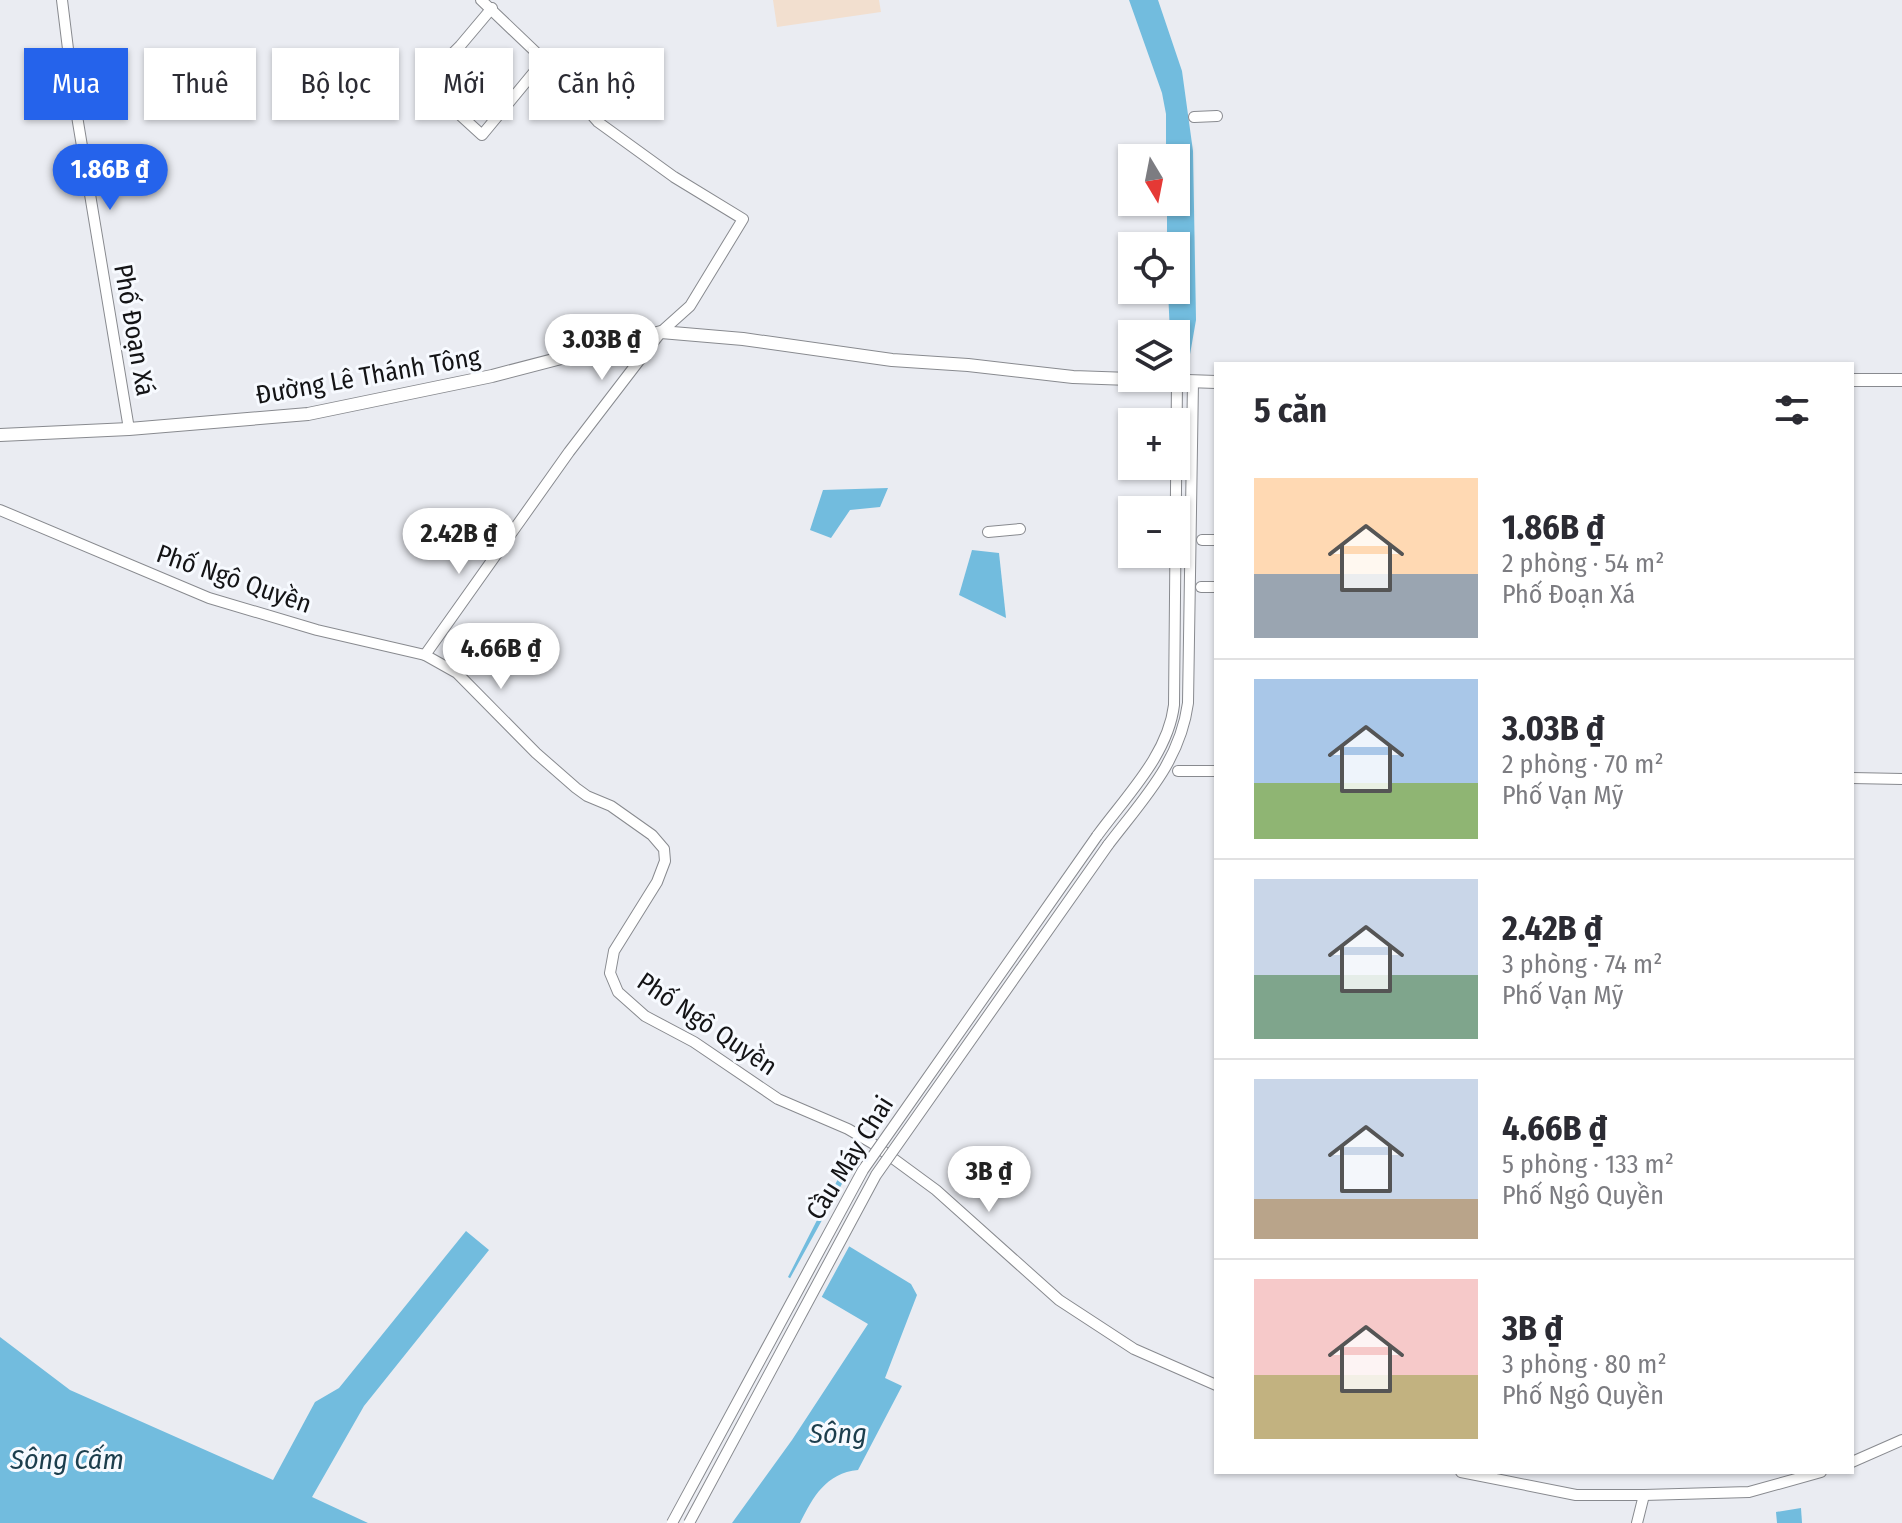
<!DOCTYPE html>
<html lang="vi">
<head>
<meta charset="utf-8">
<style>
	body { margin:0; font-family:"Fira Sans Condensed",sans-serif; background:#f7f7f7; color:#2b2b33; height:100vh; display:flex; flex-direction:column; font-size:30px; white-space:nowrap }
	* { box-sizing:border-box; margin:0 }
	p { font-size:26px; color:#7c7c81 }
	.icon { flex:none; width:44px; height:44px; fill:none; stroke:currentColor; stroke-width:2; stroke-linecap:round; stroke-linejoin:round }
	.map { position:relative; flex:1; overflow:hidden }
	.panel { position:absolute; left:1214px; top:362px; width:640px; height:1112px; display:flex; flex-direction:column; background:#fff; border-radius:0px; box-shadow:0 2px 6px #0004 }
	.panel>* { flex:none }
	.hud { position:absolute; left:24px; top:48px; width:760px; height:72px; display:flex; gap:16px }
	.needle { width:52px; rotate:170deg }
	.fabs { position:absolute; left:1118px; top:144px; display:grid; gap:16px }
	.fabs a { display:grid; place-items:center; width:72px; height:72px; border-radius:0px; background:#fff; box-shadow:0 2px 6px #0004; font-size:40px }
	.price { position:absolute; translate:-50% -68px; padding:0 18px; border-radius:28px; background:#fff; color:#222; font-size:26px; line-height:52px; filter:drop-shadow(0 2px 4px #0008) }
	.price::after { content:''; position:absolute; left:50%; top:48px; width:24px; height:18px; margin-left:-12px; background:inherit; clip-path:polygon(0 0,100% 0,50% 100%) }
	.price.selected { background:#2563eb; color:#fff }
	ul { padding:0; list-style:none }
	li { display:flex; align-items:center; gap:24px; height:200px; padding:0 40px }
	li+li { border-top:2px solid #e1e1e2 }
	li span { display:grid; place-items:center; flex:none; width:224px; height:160px; border-radius:0px; color:#555 }
	li>.icon { margin-inline-start:auto }
	span .icon { width:96px; height:96px; fill:#fffc; stroke-width:1 }
	li b { font-size:34px }
	h2 { display:flex; justify-content:space-between; align-items:center; height:96px; padding:0 40px; font-size:34px }
	.pill { padding:0 28px; border-radius:0px; background:#fff; box-shadow:0 2px 6px #0004; font-size:28px; line-height:72px }
	.pill.selected { background:#2563eb; color:#fff }
	.map>svg:first-child { display:block }
	.education { fill:#f2dfcf }
	.water { fill:#72bcde }
	.pier { fill:#eaecf2 }
	.lines { fill:none; stroke-linecap:round; stroke-linejoin:round }
	.minor-casing { stroke:#888a8f; stroke-width:12 }
	.major-casing { stroke:#888a8f; stroke-width:14 }
	.minor { stroke:#fff; stroke-width:10 }
	.major { stroke:#fff; stroke-width:12 }
	.minor-bridge-casing { stroke:#888a8f; stroke-width:12; stroke-linecap:butt }
	.minor-bridge { stroke:#fff; stroke-width:10 }
	.labels { text-anchor:middle; dominant-baseline:central; stroke-width:6; stroke-linejoin:round; paint-order:stroke }
	.street-label { font-size:26px; fill:#141416; stroke:#f7faff }
	.water-label { font-size:28px; font-style:italic; fill:#1c3e4d; stroke:#f7faff }
</style>
</head>
<body>
<div class="map">
<svg width="1902" height="1523" viewBox="0 0 1902 1523">
	<rect width="100%" height="100%" fill="#eaecf2"/>
	<polygon class="education" points="773,0 879,0 881,12 777,27"/>
	<g class="water">
		<polygon points="1129,0 1158,0 1182,71 1193,151 1196,320 1188,366 1179,369 1176,366 1176,334 1170,334 1168,290 1176,290 1176,246 1167,246 1167,202 1176,202 1176,158 1166,158 1166,114 1162,93"/>
		<polygon points="888,488 880,507 850,510 831,538 810,530 823,490"/>
		<polygon points="972,550 999,553 1006,618 959,595"/>
		<path d="M 841,1173 L 865,1181 L 843,1230 L 847,1245 L 911,1284 L 917,1295 L 885,1378 L 902,1386 L 858,1470 C 826,1473 813,1497 800,1523 L 732,1523 L 792,1440 L 868,1324 L 788,1277 Z"/>
		<polygon points="466,1231 489,1250 364,1406 312,1497 368,1523 0,1523 0,1337 70,1390 273,1480 315,1402 339,1388"/>
		<polygon points="1801,1508 1802,1523 1777,1523 1776,1512"/>
	</g>
	<polygon class="pier" points="849,1171 868,1179 847,1230 851,1243 820,1300 788,1282"/>
	<g class="lines">
		<defs>
			<g id="minor">
				<polyline points="62,0 74,98 129,429"/>
				<polyline points="492,8 460,46 424,82 482,135 544,60"/>
				<polyline points="1194,117 1217,116"/>
				<polyline points="0,510 209,598 317,630 425,655 457,673 536,753 576,788 587,796 611,806 652,835 664,849 665,861 657,882 614,951 610,973 618,992 645,1016 694,1042 778,1099 848,1129 872,1143 936,1190 1059,1300 1134,1349 1216,1385"/>
				<polyline points="988,532 1020,529"/>
				<polyline points="1202,540 1216,540"/>
				<polyline points="1201,587 1216,587"/>
				<polyline points="425,655 569,452 661,332 690,306 743,219 674,177 598,122 544,60 481,0"/>
				<polyline points="1178,771 1216,771"/>
				<polyline points="1852,778 1902,779"/>
				<path d="M 1097,836 C 1126,796 1168,755 1174,705 L 1177,382"/>
				<path d="M 1108,845 C 1143,799 1180,762 1188,703 L 1193,382"/>
				<polyline points="1852,1462 1902,1440"/>
				<polyline points="1461,1472 1576,1495 1644,1495 1749,1492 1821,1472"/>
				<polyline points="1637,1523 1644,1495"/>
			</g>
			<g id="major">
				<polyline points="1852,380 1902,380"/>
				<polyline points="0,435 129,429 308,414 492,376 661,332 743,339 892,360 968,365 1073,377 1216,382"/>
			</g>
		</defs>
		<use href="#minor" class="minor-casing"/>
		<use href="#major" class="major-casing"/>
		<use href="#minor" class="minor"/>
		<use href="#major" class="major"/>
		<defs>
			<g id="minor-bridge">
				<polyline points="672,1523 863,1170 1097,836"/>
				<polyline points="689,1523 876,1175 1108,845"/>
			</g>
		</defs>
		<use href="#minor-bridge" class="minor-bridge-casing"/>
		<use href="#minor-bridge" class="minor-bridge"/>
	</g>
	<g class="labels">
		<g class="street-label">
			<text transform="translate(134 330) rotate(80)">Phố Đoạn Xá</text>
			<text transform="translate(368 376) rotate(-10)">Đường Lê Thánh Tông</text>
			<text transform="translate(234 579) rotate(19)">Phố Ngô Quyền</text>
			<text transform="translate(707 1024) rotate(34)">Phố Ngô Quyền</text>
			<text transform="translate(850 1158) rotate(-58)">Cầu Máy Chai</text>
		</g>
		<g class="water-label">
			<text x="838" y="1433">Sông</text>
			<text x="67" y="1459">Sông Cấm</text>
		</g>
	</g>
</svg>
<div class="fabs">
<a><svg class="needle" viewBox="-14 -14 28 28"><path d="M0-13l5 13h-10z" fill="#e53935"/><path d="M0 13l5-13h-10z" fill="#7c7c81"/></svg></a>
<a><svg class="icon" aria-label="locate" viewBox="0 0 24 24"><circle cx="12" cy="12" r="6"/><path d="M12 2v4M12 18v4M2 12h4M18 12h4"/></svg></a>
<a><svg class="icon" aria-label="layers" viewBox="0 0 24 24"><path d="M12 4l9 5-9 5-9-5zM3 14l9 5 9-5"/></svg></a>
<a>+</a>
<a>−</a>
</div>
<b class="price selected" style="left:110px;top:212px">1.86B ₫</b>
<b class="price" style="left:602px;top:382px">3.03B ₫</b>
<b class="price" style="left:459px;top:576px">2.42B ₫</b>
<b class="price" style="left:501px;top:691px">4.66B ₫</b>
<b class="price" style="left:989px;top:1214px">3B ₫</b>
<div class="hud">
<a class="pill selected">Mua</a>
<a class="pill">Thuê</a>
<a class="pill">Bộ lọc</a>
<a class="pill">Mới</a>
<a class="pill">Căn hộ</a>
</div>
<section class="panel">
<h2>5 căn<svg class="icon" aria-label="filters" viewBox="0 0 24 24"><path d="M4 7h16M4 17h16"/><circle cx="9" cy="7" r="2"/><circle cx="15" cy="17" r="2"/></svg></h2>
<ul>
<li><span style="background:linear-gradient(#ffd9b3 60%,#9aa5b1 0)"><svg class="icon" aria-label="home" viewBox="0 0 24 24"><path d="M3 11l9-7 9 7M6 9v11h12V9"/></svg></span><div><b>1.86B ₫</b><p>2 phòng · 54 m²</p><p>Phố Đoạn Xá</p></div></li>
<li><span style="background:linear-gradient(#a9c7e8 65%,#8fb573 0)"><svg class="icon" aria-label="home" viewBox="0 0 24 24"><path d="M3 11l9-7 9 7M6 9v11h12V9"/></svg></span><div><b>3.03B ₫</b><p>2 phòng · 70 m²</p><p>Phố Vạn Mỹ</p></div></li>
<li><span style="background:linear-gradient(#c9d6e8 60%,#7fa58c 0)"><svg class="icon" aria-label="home" viewBox="0 0 24 24"><path d="M3 11l9-7 9 7M6 9v11h12V9"/></svg></span><div><b>2.42B ₫</b><p>3 phòng · 74 m²</p><p>Phố Vạn Mỹ</p></div></li>
<li><span style="background:linear-gradient(#c9d6e8 75%,#b9a48a 0)"><svg class="icon" aria-label="home" viewBox="0 0 24 24"><path d="M3 11l9-7 9 7M6 9v11h12V9"/></svg></span><div><b>4.66B ₫</b><p>5 phòng · 133 m²</p><p>Phố Ngô Quyền</p></div></li>
<li><span style="background:linear-gradient(#f6c9c9 60%,#c2b280 0)"><svg class="icon" aria-label="home" viewBox="0 0 24 24"><path d="M3 11l9-7 9 7M6 9v11h12V9"/></svg></span><div><b>3B ₫</b><p>3 phòng · 80 m²</p><p>Phố Ngô Quyền</p></div></li>
</ul>
</section>
</div>
</body>
</html>
